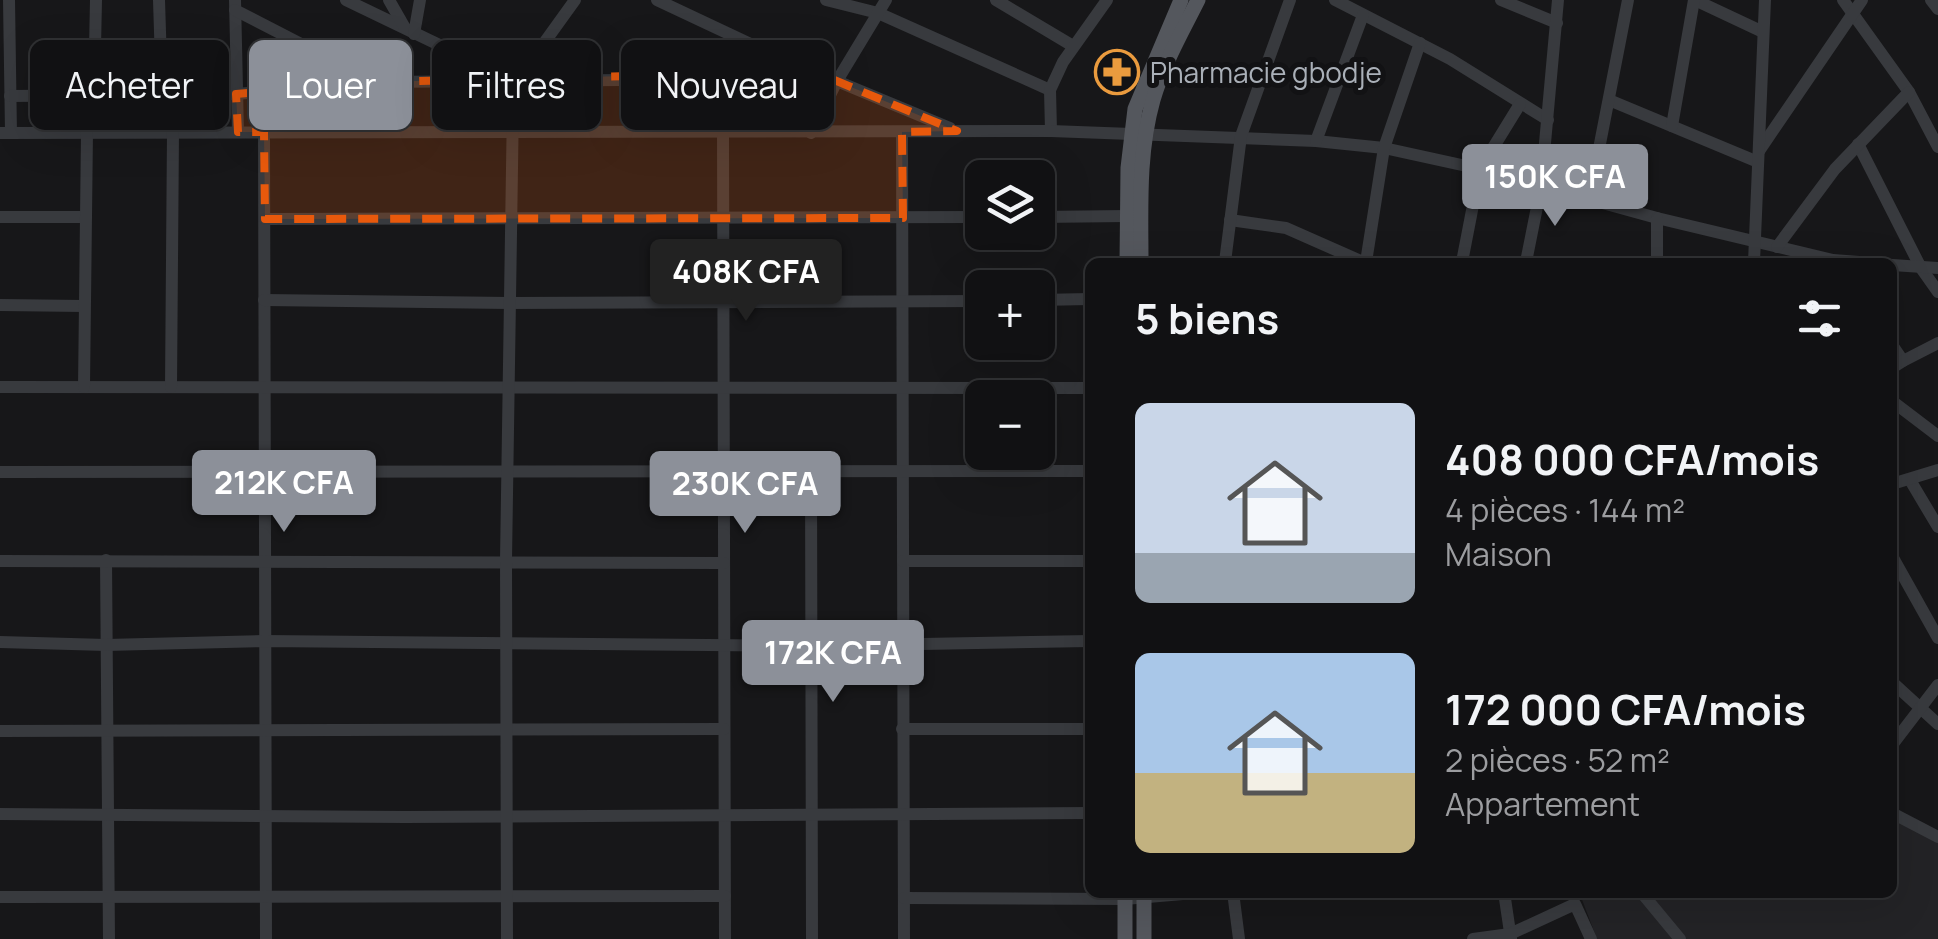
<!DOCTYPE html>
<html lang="fr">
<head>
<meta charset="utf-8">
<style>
	body { margin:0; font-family:Manrope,sans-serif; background:#1a1a1c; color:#f1f3f6; height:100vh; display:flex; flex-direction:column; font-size:38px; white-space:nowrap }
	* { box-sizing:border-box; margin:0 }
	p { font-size:32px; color:#9c9da0 }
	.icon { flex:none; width:55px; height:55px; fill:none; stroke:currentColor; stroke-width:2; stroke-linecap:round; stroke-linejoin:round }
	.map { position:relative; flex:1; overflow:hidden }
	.drawer { position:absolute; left:1085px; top:258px; width:812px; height:640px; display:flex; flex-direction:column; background:#111113; border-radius:15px; box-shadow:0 10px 40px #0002,0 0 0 2px #303133 }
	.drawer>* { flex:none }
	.top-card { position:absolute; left:30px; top:40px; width:905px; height:90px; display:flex; gap:20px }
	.buttons { position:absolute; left:965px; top:160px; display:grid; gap:20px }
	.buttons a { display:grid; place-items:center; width:90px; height:90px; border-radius:15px; background:#111113; box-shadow:0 10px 40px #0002,0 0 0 2px #303133; font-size:50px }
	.price { position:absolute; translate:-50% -85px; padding:0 22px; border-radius:10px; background:#8c9099; color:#fff; font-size:32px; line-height:65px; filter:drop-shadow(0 2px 5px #0008) }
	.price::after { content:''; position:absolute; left:50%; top:60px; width:30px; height:22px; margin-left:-15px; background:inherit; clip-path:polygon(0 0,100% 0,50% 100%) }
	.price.current { background:#222; color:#fff }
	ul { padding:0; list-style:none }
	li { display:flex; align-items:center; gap:30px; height:250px; padding:0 50px }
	li span { display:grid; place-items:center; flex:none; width:280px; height:200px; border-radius:15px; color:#555 }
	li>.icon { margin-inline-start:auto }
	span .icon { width:120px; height:120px; fill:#fffc; stroke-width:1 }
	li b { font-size:42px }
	h2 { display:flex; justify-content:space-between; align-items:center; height:120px; padding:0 50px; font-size:42px }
	.tag { padding:0 35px; border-radius:15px; background:#111113; box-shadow:0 10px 40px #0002,0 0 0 2px #303133; font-size:35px; line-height:90px }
	.tag.current { background:#8c9099; color:#fff }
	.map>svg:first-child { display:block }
	.built { fill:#232326 }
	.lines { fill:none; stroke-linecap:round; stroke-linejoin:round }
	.minor { stroke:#383a3e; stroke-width:12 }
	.major { stroke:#54575d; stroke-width:15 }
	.marked { fill:#e8590c; fill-opacity:0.2; stroke:#e8590c; stroke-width:8; stroke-dasharray:20 12; stroke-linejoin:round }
	.labels { text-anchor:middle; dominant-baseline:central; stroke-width:10; stroke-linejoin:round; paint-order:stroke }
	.poi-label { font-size:28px; fill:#aab0b8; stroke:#121214; text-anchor:start }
</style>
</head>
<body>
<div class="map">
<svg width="1938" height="939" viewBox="0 0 1938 939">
	<rect width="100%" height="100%" fill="#171719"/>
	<polygon class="built" points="1893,816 1938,840 1938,939 1597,939 1581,897 1583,892 1892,892"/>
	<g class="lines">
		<g class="minor">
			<polyline points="9,0 11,133"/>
			<polyline points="159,0 162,95"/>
			<polyline points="235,0 238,132"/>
			<polyline points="346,0 510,79"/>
			<polyline points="389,0 405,28"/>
			<polyline points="657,0 774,55 950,128"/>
			<polyline points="826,0 878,13 1050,90"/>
			<polyline points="996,0 1073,46"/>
			<polyline points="1335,0 1450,59 1548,120"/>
			<polyline points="1501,0 1557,23"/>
			<polyline points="1695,0 1763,32"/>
			<polyline points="1843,0 1909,92 1938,147"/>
			<polyline points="1931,0 1938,9"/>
			<polyline points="235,10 371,80"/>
			<polyline points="414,34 420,0"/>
			<polyline points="94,95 96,0"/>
			<polyline points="10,96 236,94 373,82 739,79 757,73 774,55"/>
			<polyline points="1609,100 1758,162"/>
			<polyline points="1672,126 1694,0"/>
			<polyline points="1051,131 1050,90 1063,62 1107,0"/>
			<polyline points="264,132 266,939"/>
			<polyline points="902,132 904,939"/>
			<polyline points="0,133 1051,131 1316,141 1384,148 1480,169 1657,218 1833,260 1859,262"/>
			<polyline points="723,133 725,939"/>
			<polyline points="811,133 837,81 886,0"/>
			<polyline points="1316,141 1363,15"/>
			<polyline points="1858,144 1921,268 1938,292"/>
			<polyline points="1759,151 1862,0"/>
			<polyline points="1589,200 1628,0"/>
			<polyline points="0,217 86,217"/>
			<polyline points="1038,217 1127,216"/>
			<polyline points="265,219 982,217"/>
			<polyline points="1230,220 1286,228 1363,262"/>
			<polyline points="1777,247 1835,169 1909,92"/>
			<polyline points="1225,262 1241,136 1290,0"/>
			<polyline points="1366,262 1384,148 1420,43"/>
			<polyline points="1462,262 1480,169 1520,104"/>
			<polyline points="1526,262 1541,187 1558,0"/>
			<polyline points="1657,262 1657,218"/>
			<polyline points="1754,262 1765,0"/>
			<polyline points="1892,265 1938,268"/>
			<polyline points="264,300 509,303 982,301"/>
			<polyline points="1038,300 1090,299"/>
			<polyline points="0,305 84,306"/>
			<polyline points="1892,345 1903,361 1892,368"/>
			<polyline points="1903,361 1938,343"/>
			<polyline points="0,387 1090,388"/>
			<polyline points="84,387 87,132"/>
			<polyline points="171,387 173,132"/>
			<polyline points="1892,401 1938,436"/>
			<polyline points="811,471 812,939"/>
			<polyline points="0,472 1090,471"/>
			<polyline points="1910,480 1938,527"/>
			<polyline points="1892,484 1938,470"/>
			<polyline points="1892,556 1938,638"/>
			<polyline points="106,560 109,939"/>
			<polyline points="0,561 724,563"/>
			<polyline points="903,561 1090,561"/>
			<polyline points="0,642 106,645 264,641 812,646 1090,641"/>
			<polyline points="1892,682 1938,724"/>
			<polyline points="902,729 1090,729"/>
			<polyline points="0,731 724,729"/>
			<polyline points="1892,745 1938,685"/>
			<polyline points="1892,813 1938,837"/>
			<polyline points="0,814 405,817 1090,813"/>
			<polyline points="1233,892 1239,939"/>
			<polyline points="1504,892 1511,939"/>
			<polyline points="1641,892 1680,939"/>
			<polyline points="0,897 725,896"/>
			<polyline points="904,898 1125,899 1206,892"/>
			<polyline points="507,939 506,560 513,103 516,82 575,0"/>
			<polyline points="1473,939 1510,934 1575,904 1591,939"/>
		</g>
		<g class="major">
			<polyline points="1127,262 1128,168 1135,109 1181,0"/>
			<path d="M 1141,262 C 1141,208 1138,153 1153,100 C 1163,65 1182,32 1198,0"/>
			<polyline points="1125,939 1125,892"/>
			<polyline points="1144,939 1144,892"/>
		</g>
	</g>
	<path class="marked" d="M 774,55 L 957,131 L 902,132 L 903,218 L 265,219 L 264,132 L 238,132 L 236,94 L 373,82 L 757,73 Z"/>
	<defs>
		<symbol id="pharmacy-ring" viewBox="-11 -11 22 22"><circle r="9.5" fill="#121214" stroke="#ea9b3e" stroke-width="1.5"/><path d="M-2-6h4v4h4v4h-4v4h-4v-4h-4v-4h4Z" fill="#ea9b3e"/></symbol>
	</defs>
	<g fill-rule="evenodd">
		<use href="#pharmacy-ring" x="1092" y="47" width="50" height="50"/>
	</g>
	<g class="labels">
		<g class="poi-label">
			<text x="1150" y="72">Pharmacie gbodje</text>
		</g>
	</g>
</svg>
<div class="buttons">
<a><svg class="icon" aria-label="layers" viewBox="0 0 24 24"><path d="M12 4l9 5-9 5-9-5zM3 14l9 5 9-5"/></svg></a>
<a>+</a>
<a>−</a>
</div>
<b class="price" style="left:1555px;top:229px">150K CFA</b>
<b class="price current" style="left:746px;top:324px">408K CFA</b>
<b class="price" style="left:284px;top:535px">212K CFA</b>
<b class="price" style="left:745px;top:536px">230K CFA</b>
<b class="price" style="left:833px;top:705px">172K CFA</b>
<div class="top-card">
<a class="tag">Acheter</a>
<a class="tag current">Louer</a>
<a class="tag">Filtres</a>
<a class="tag">Nouveau</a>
</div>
<section class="drawer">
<h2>5 biens<svg class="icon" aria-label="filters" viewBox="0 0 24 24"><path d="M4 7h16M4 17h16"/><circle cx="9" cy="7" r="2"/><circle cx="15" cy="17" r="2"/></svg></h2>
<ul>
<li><span style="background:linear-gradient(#c9d6e8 75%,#9aa5b1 0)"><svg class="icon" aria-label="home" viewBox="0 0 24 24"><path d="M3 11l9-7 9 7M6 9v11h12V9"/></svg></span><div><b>408 000 CFA/mois</b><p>4 pièces · 144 m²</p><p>Maison</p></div></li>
<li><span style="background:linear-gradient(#a9c7e8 60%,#c2b280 0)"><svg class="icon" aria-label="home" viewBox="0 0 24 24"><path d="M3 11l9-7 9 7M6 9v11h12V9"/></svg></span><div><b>172 000 CFA/mois</b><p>2 pièces · 52 m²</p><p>Appartement</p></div></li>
</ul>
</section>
</div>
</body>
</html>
